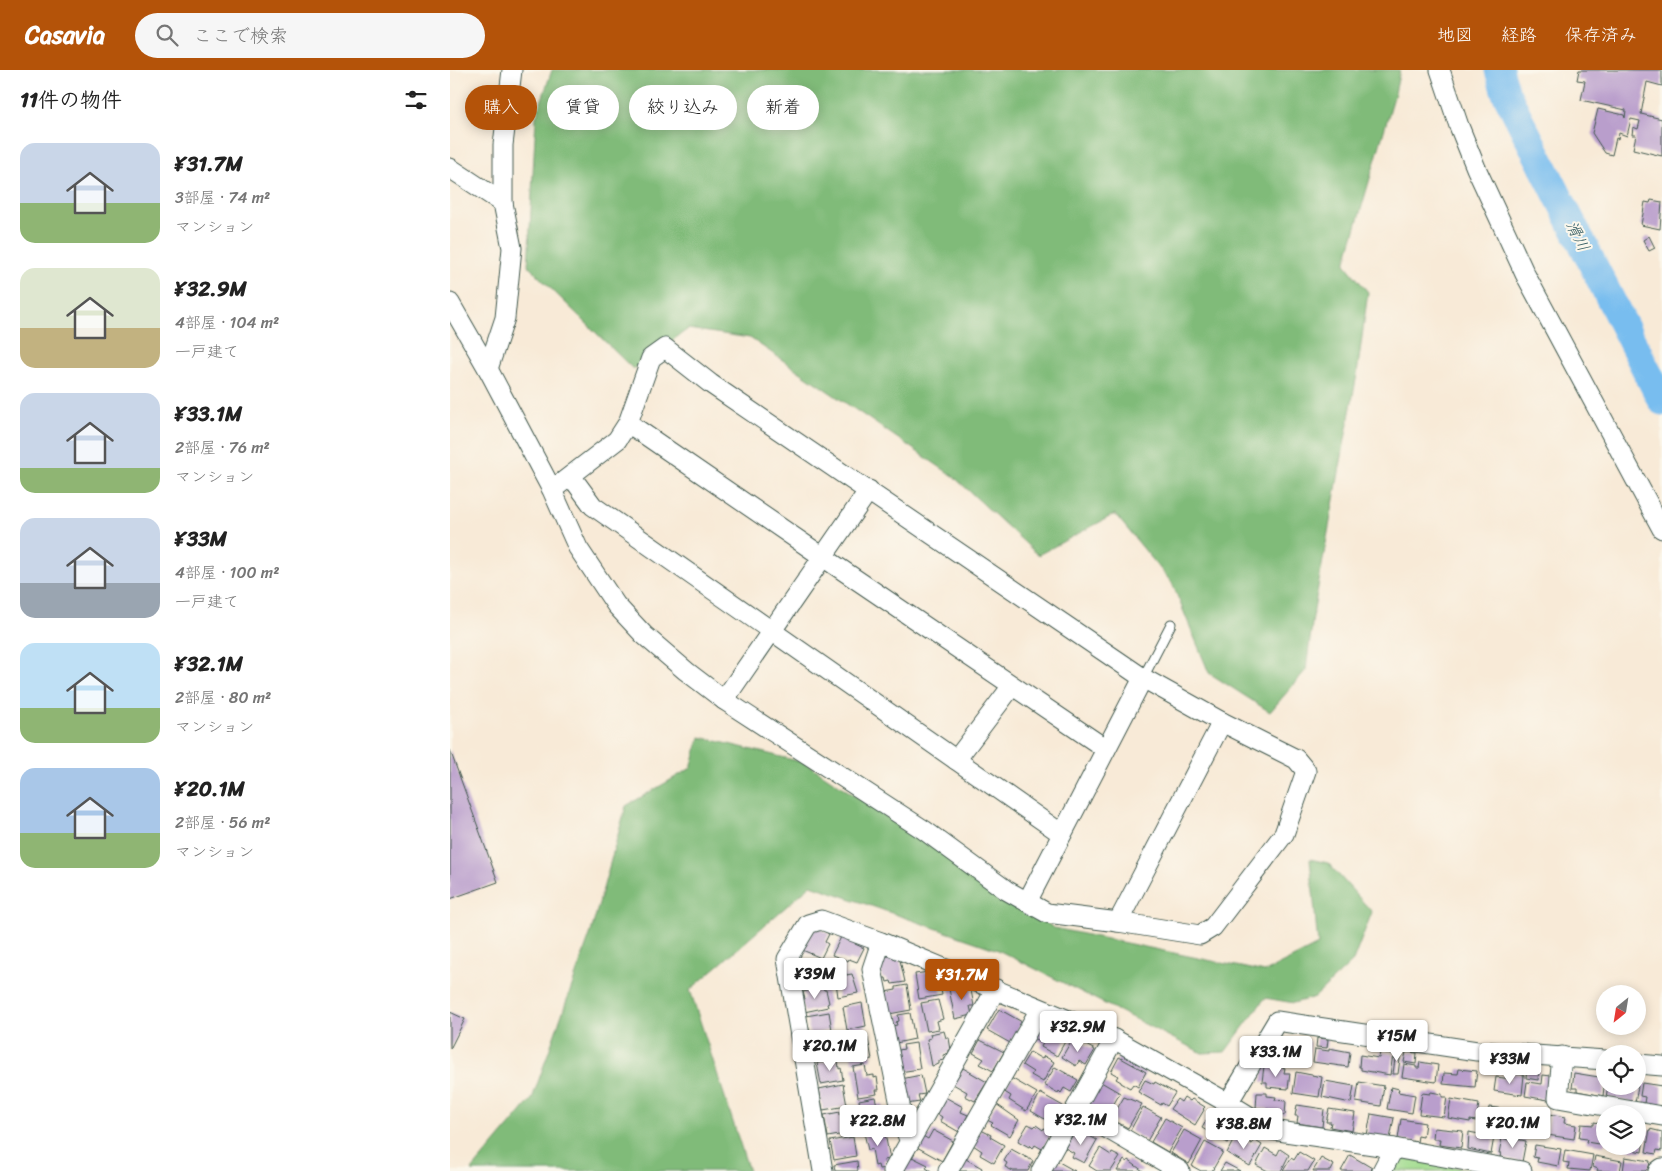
<!DOCTYPE html>
<html lang="ja">
<head>
<meta charset="utf-8">
<style>
	body { margin:0; font-family:Sriracha,"Klee One",sans-serif; background:#f6f6f6; color:#222; height:100vh; display:flex; flex-direction:column; font-size:19px; white-space:nowrap }
	* { box-sizing:border-box; margin:0 }
	p { font-size:16px; color:#767676 }
	.icon { flex:none; width:28px; height:28px; fill:none; stroke:currentColor; stroke-width:2; stroke-linecap:round; stroke-linejoin:round }
	.map { position:relative; flex:1; overflow:hidden }
	.details { display:flex; flex-direction:column; background:#fff; width:450px }
	.details>* { flex:none }
	.banner { position:absolute; left:15px; top:15px; width:475px; height:45px; display:flex; gap:10px }
	.needle { width:32px; rotate:210deg }
	.controls { position:absolute; left:1146px; top:915px; display:grid; gap:10px }
	.controls a { display:grid; place-items:center; width:50px; height:50px; border-radius:50%; background:#fff; box-shadow:0 2px 12px #0003; font-size:25px }
	.price { position:absolute; translate:-50% -42px; padding:0 11px; border-radius:5px; background:#fff; color:#222; font-size:16px; line-height:32px; filter:drop-shadow(0 1px 2px #0008) }
	.price::after { content:''; position:absolute; left:50%; top:30px; width:15px; height:11px; margin-left:-8px; background:inherit; clip-path:polygon(0 0,100% 0,50% 100%) }
	.price.on { background:#b45309; color:#fff }
	ul { padding:0; list-style:none }
	li { display:flex; align-items:center; gap:15px; height:125px; padding:0 20px }
	li span { display:grid; place-items:center; flex:none; width:140px; height:100px; border-radius:15px; color:#555 }
	li>.icon { margin-inline-start:auto }
	span .icon { width:60px; height:60px; fill:#fffc; stroke-width:1 }
	li b { font-size:21px }
	h2 { display:flex; justify-content:space-between; align-items:center; height:60px; padding:0 20px; font-size:21px }
	.pill { padding:0 18px; border-radius:22px; background:#fff; box-shadow:0 2px 12px #0003; font-size:18px; line-height:45px }
	.pill.on { background:#b45309; color:#fff }
	header { display:flex; align-items:center; gap:30px; box-sizing:border-box; height:70px; padding:0 25px; background:#b45309; color:#fff }
	header strong { font-size:24px }
	nav { display:flex; gap:28px; margin-inline-start:auto; font-size:18px }
	.search { width:350px; height:45px; background:#f6f6f6; display:flex; align-items:center; gap:12px; box-sizing:border-box; padding:0 18px; border-radius:28px; color:#767676; font-size:19px }
	main { display:flex; flex:1; min-height:0 }
	.map>svg:first-child { display:block }
	.green { fill:#a1db8e; stroke:#608c61 }
	.forest { fill:#80bb79; stroke:#507c56 }
	.lines { fill:none; stroke-linecap:round; stroke-linejoin:round }
	.river { stroke:#78bdef; stroke-width:29 }
	.building { fill:#b99ecc }
	.lane-casing { stroke:#40574c; stroke-width:11 }
	.street-casing { stroke:#40574c; stroke-width:21 }
	.lane { stroke:#fff; stroke-width:9 }
	.street { stroke:#fff; stroke-width:19 }
	.labels { text-anchor:middle; dominant-baseline:central; stroke-width:4; stroke-linejoin:round; paint-order:stroke }
	.water-label { font-size:16px; font-style:italic; fill:#355d63; stroke:#fbf7ec }
</style>
</head>
<body>
<header>
<strong>Casavia</strong>
<div class="search"><svg class="icon" aria-label="search" viewBox="0 0 24 24"><circle cx="10" cy="10" r="6"/><path d="M15 15l6 6"/></svg>ここで検索</div>
<nav><a>地図</a><a>経路</a><a>保存済み</a></nav>
</header>
<main>
<section class="details">
<h2>11件の物件<svg class="icon" aria-label="filters" viewBox="0 0 24 24"><path d="M4 7h16M4 17h16"/><circle cx="9" cy="7" r="2"/><circle cx="15" cy="17" r="2"/></svg></h2>
<ul>
<li><span style="background:linear-gradient(#c9d6e8 60%,#8fb573 0)"><svg class="icon" aria-label="home" viewBox="0 0 24 24"><path d="M3 11l9-7 9 7M6 9v11h12V9"/></svg></span><div><b>¥31.7M</b><p>3部屋 · 74 m²</p><p>マンション</p></div></li>
<li><span style="background:linear-gradient(#dfe7d0 60%,#c2b280 0)"><svg class="icon" aria-label="home" viewBox="0 0 24 24"><path d="M3 11l9-7 9 7M6 9v11h12V9"/></svg></span><div><b>¥32.9M</b><p>4部屋 · 104 m²</p><p>一戸建て</p></div></li>
<li><span style="background:linear-gradient(#c9d6e8 75%,#8fb573 0)"><svg class="icon" aria-label="home" viewBox="0 0 24 24"><path d="M3 11l9-7 9 7M6 9v11h12V9"/></svg></span><div><b>¥33.1M</b><p>2部屋 · 76 m²</p><p>マンション</p></div></li>
<li><span style="background:linear-gradient(#c9d6e8 65%,#9aa5b1 0)"><svg class="icon" aria-label="home" viewBox="0 0 24 24"><path d="M3 11l9-7 9 7M6 9v11h12V9"/></svg></span><div><b>¥33M</b><p>4部屋 · 100 m²</p><p>一戸建て</p></div></li>
<li><span style="background:linear-gradient(#bfe0f5 65%,#8fb573 0)"><svg class="icon" aria-label="home" viewBox="0 0 24 24"><path d="M3 11l9-7 9 7M6 9v11h12V9"/></svg></span><div><b>¥32.1M</b><p>2部屋 · 80 m²</p><p>マンション</p></div></li>
<li><span style="background:linear-gradient(#a9c7e8 65%,#8fb573 0)"><svg class="icon" aria-label="home" viewBox="0 0 24 24"><path d="M3 11l9-7 9 7M6 9v11h12V9"/></svg></span><div><b>¥20.1M</b><p>2部屋 · 56 m²</p><p>マンション</p></div></li>
</ul>
</section>
<div class="map">
<svg width="1212" height="1101" viewBox="0 0 1212 1101">
	<rect width="100%" height="100%" fill="#fbf7ec"/>
	<filter id="ink" filterUnits="userSpaceOnUse"><feTurbulence type="fractalNoise" baseFrequency=".02" numOctaves="2"/><feDisplacementMap in="SourceGraphic" scale="10" xChannelSelector="R" yChannelSelector="G"/><feConvolveMatrix kernelMatrix="1 2 1 2 8 2 1 2 1" color-interpolation-filters="sRGB"/></filter>
	<filter id="wash" filterUnits="userSpaceOnUse"><feTurbulence type="fractalNoise" baseFrequency=".0096" numOctaves="4" result="noise"/><feDisplacementMap in="SourceGraphic" scale="20" xChannelSelector="R" yChannelSelector="G"/><feGaussianBlur stdDeviation="1.12" result="paint"/><feColorMatrix in="noise" values="0 0 0 0 0 0 0 0 0 0 0 0 0 0 0 0 0 1.4 0 .05"/><feComposite in="paint" operator="in"/></filter>
	<g filter="url(#wash)">
		<rect width="100%" height="100%" fill="#f8ead7"/>
		<polygon class="green" points="954,1088 1028,1101 940,1101 944,1093"/>
		<g class="forest">
			<polygon points="102,0 950,0 945,23 895,194 918,222 907,304 864,539 856,600 820,642 759,603 722,513 665,444 588,485 503,406 300,268 238,259 183,299 78,196 86,47"/>
			<polygon points="250,667 356,693 604,858 815,902 868,875 860,789 878,793 922,842 903,891 865,927 844,933 815,928 775,982 752,983 548,880 361,815 240,920 299,1101 21,1101 82,1029 141,862 176,736 241,698"/>
		</g>
		<g class="lines">
			<polyline class="river" points="1049,0 1056,23 1212,331"/>
		</g>
		<g id="blocks">
			<g class="building">
				<polygon points="1129,0 1212,0 1212,16 1197,12 1191,44 1212,49 1212,86 1183,79 1186,65 1182,65 1183,57 1188,59 1190,51 1181,49 1177,66 1169,63 1168,69 1166,68 1162,85 1155,83 1142,63 1148,39 1174,45 1175,48 1176,40 1131,30 1135,11 1127,10"/>
				<polygon points="1201,130 1212,132 1210,159 1191,155 1195,132 1200,133"/>
				<polygon points="1199,166 1205,178 1199,181 1193,170"/>
				<polygon points="0,680 48,812 0,829"/>
				<polygon points="366,857 379,864 375,872 378,874 371,888 350,879"/>
				<polygon points="393,863 407,869 405,874 414,878 407,892 399,889 398,891 382,885"/>
				<polygon points="442,885 450,890 455,912 442,914 441,911 437,912 436,908 432,908 429,894 434,887"/>
				<polygon points="373,895 377,912 349,917 347,899"/>
				<polygon points="394,895 396,905 402,904 408,923 388,927 384,897"/>
				<polygon points="485,901 487,909 489,908 492,925 469,929 465,904"/>
				<polygon points="457,915 461,940 439,944 435,922 446,920 446,917"/>
				<polygon points="520,915 524,936 520,936 522,945 505,949 499,919"/>
				<polygon points="373,917 374,920 376,920 379,933 377,934 378,937 354,942 351,930 355,929 353,922"/>
				<polygon points="488,930 493,949 487,951 489,959 477,961 471,933"/>
				<polygon points="412,933 416,956 397,960 393,937"/>
				<polygon points="549,939 572,952 560,973 537,960"/>
				<polygon points="0,942 15,949 0,979"/>
				<polygon points="379,942 382,960 360,964 356,946"/>
				<polygon points="460,943 465,969 446,973 442,956 447,955 446,952 449,951 448,945"/>
				<polygon points="591,956 598,960 599,958 617,968 607,986 591,977 593,973 584,968"/>
				<polygon points="494,961 496,968 499,968 501,980 499,980 499,983 493,985 494,990 489,991 489,994 482,996 477,969 481,968 480,964"/>
				<polygon points="417,964 422,989 402,992 397,967"/>
				<polygon points="383,965 383,967 385,967 388,983 385,983 386,987 366,991 361,970"/>
				<polygon points="623,968 645,980 636,995 629,991 626,996 612,987"/>
				<polygon points="867,968 878,969 877,978 866,977"/>
				<polygon points="835,969 860,972 858,991 837,988 837,984 833,983"/>
				<polygon points="530,970 554,982 543,1001 530,994 534,989 523,983"/>
				<polygon points="466,973 470,999 449,1002 451,994 449,980 454,979 453,975"/>
				<polygon points="879,978 900,982 898,997 863,992 865,979 879,981"/>
				<polygon points="946,981 951,981 948,1004 943,1004"/>
				<polygon points="580,982 592,989 594,986 604,992 593,1012 581,1005 583,1002 572,995"/>
				<polygon points="930,982 943,984 940,1005 911,1000 911,997 909,997 910,985 929,988"/>
				<polygon points="956,982 967,983 966,994 954,992"/>
				<polygon points="669,987 696,1002 688,1017 683,1014 680,1018 671,1013 671,1012 666,1009 668,1006 661,1002"/>
				<polygon points="388,990 389,999 391,998 393,1010 371,1014 367,993"/>
				<polygon points="970,992 988,995 986,1012 952,1007 954,994 966,996 966,998 969,998"/>
				<polygon points="415,995 417,1006 424,1005 424,1008 427,1007 429,1020 426,1020 427,1024 408,1027 403,997"/>
				<polygon points="814,996 835,998 834,1003 840,1003 838,1019 817,1017 817,1012 812,1012"/>
				<polygon points="1077,996 1089,997 1088,1010 1076,1008"/>
				<polygon points="605,997 628,1010 621,1022 614,1018 611,1023 609,1021 608,1023 594,1015"/>
				<polygon points="513,998 537,1012 525,1031 515,1026 517,1022 503,1014"/>
				<polygon points="1009,999 1027,1001 1025,1017 993,1014 994,1003 1008,1004"/>
				<polygon points="846,1002 872,1007 869,1027 843,1023"/>
				<polygon points="1062,1003 1074,1005 1072,1025 1044,1021 1046,1007 1061,1009"/>
				<polygon points="1124,1003 1155,1008 1153,1026 1127,1021 1127,1018 1122,1018"/>
				<polygon points="471,1005 475,1024 468,1025 470,1032 456,1034 451,1009"/>
				<polygon points="1093,1005 1101,1006 1098,1030 1075,1026 1077,1012 1092,1014"/>
				<polygon points="561,1008 587,1023 576,1041 559,1030 561,1026 553,1021"/>
				<polygon points="695,1010 704,1014 705,1012 725,1023 717,1036 712,1033 711,1035 688,1022"/>
				<polygon points="875,1011 904,1016 901,1033 872,1027"/>
				<polygon points="651,1012 670,1023 657,1046 638,1035"/>
				<polygon points="909,1012 934,1016 931,1036 906,1032"/>
				<polygon points="1192,1013 1212,1016 1212,1037 1194,1033 1195,1027 1190,1026"/>
				<polygon points="393,1014 397,1036 373,1040 369,1019"/>
				<polygon points="1158,1016 1188,1016 1185,1033 1156,1027"/>
				<polygon points="941,1017 949,1019 948,1022 965,1025 962,1043 937,1039"/>
				<polygon points="981,1022 992,1024 992,1027 997,1027 994,1047 969,1044 972,1023 980,1024"/>
				<polygon points="590,1023 613,1036 606,1050 600,1047 598,1050 593,1048 581,1041"/>
				<polygon points="807,1023 817,1023 817,1026 826,1027 825,1030 836,1031 835,1045 828,1044 828,1049 823,1049 818,1046 818,1039 806,1038"/>
				<polygon points="425,1027 427,1035 433,1034 436,1053 434,1053 435,1056 414,1059 409,1030"/>
				<polygon points="495,1027 513,1037 511,1042 518,1045 509,1062 490,1051 492,1047 486,1043"/>
				<polygon points="674,1027 692,1034 678,1058 661,1049"/>
				<polygon points="734,1027 740,1031 742,1029 755,1037 753,1039 754,1040 745,1055 720,1039 727,1029 731,1032"/>
				<polygon points="1001,1029 1029,1034 1026,1051 1020,1050 1020,1052 998,1048"/>
				<polygon points="546,1034 569,1050 560,1066 541,1055 543,1053 537,1050"/>
				<polygon points="847,1035 874,1039 872,1057 847,1053 848,1046 845,1046"/>
				<polygon points="693,1037 711,1047 697,1071 680,1061"/>
				<polygon points="1039,1037 1062,1040 1060,1057 1037,1054"/>
				<polygon points="879,1039 905,1043 902,1061 880,1057 881,1052 876,1052"/>
				<polygon points="1067,1040 1094,1044 1091,1062 1064,1058"/>
				<polygon points="390,1042 390,1045 401,1043 405,1062 378,1067 374,1045"/>
				<polygon points="760,1044 770,1050 772,1047 787,1056 778,1073 752,1058"/>
				<polygon points="921,1044 944,1048 940,1069 917,1065"/>
				<polygon points="1100,1044 1115,1047 1114,1053 1126,1055 1124,1069 1097,1065"/>
				<polygon points="715,1048 732,1058 718,1082 701,1072"/>
				<polygon points="951,1049 975,1053 973,1067 968,1066 967,1072 948,1069"/>
				<polygon points="1144,1052 1155,1054 1155,1075 1136,1072 1137,1069 1129,1068 1131,1054 1144,1055"/>
				<polygon points="578,1054 584,1057 586,1055 593,1060 594,1058 602,1062 592,1079 585,1075 583,1078 580,1075 579,1077 568,1071"/>
				<polygon points="984,1058 1013,1061 1011,1078 989,1075 990,1069 983,1069"/>
				<polygon points="434,1059 440,1089 434,1090 435,1098 429,1099 428,1095 425,1096 422,1079 418,1080 414,1063"/>
				<polygon points="626,1059 647,1070 634,1093 622,1087 624,1083 615,1078"/>
				<polygon points="1200,1059 1212,1062 1212,1081 1207,1080 1206,1084 1196,1082"/>
				<polygon points="483,1060 503,1071 492,1091 465,1076 471,1065 478,1069"/>
				<polygon points="531,1060 541,1065 540,1067 554,1075 544,1093 530,1085 532,1081 523,1075"/>
				<polygon points="734,1060 752,1070 739,1094 721,1083"/>
				<polygon points="1019,1062 1044,1067 1041,1084 1018,1079"/>
				<polygon points="1188,1062 1195,1063 1192,1082 1167,1077 1188,1076"/>
				<polygon points="786,1065 802,1074 804,1070 812,1075 800,1096 777,1083"/>
				<polygon points="403,1067 406,1086 384,1090 380,1071"/>
				<polygon points="1052,1068 1061,1070 1061,1068 1076,1071 1072,1092 1050,1087 1051,1083 1049,1083"/>
				<polygon points="755,1072 773,1082 762,1101 751,1101 742,1096"/>
				<polygon points="1085,1075 1111,1079 1108,1096 1087,1092 1088,1088 1083,1087"/>
				<polygon points="650,1078 661,1085 662,1083 670,1087 661,1101 647,1101 639,1096"/>
				<polygon points="815,1078 827,1085 830,1079 839,1085 831,1101 818,1101 806,1095"/>
				<polygon points="561,1079 583,1091 578,1101 563,1101 555,1097 557,1093 554,1091"/>
				<polygon points="1115,1080 1143,1085 1140,1101 1118,1099 1119,1093 1113,1092"/>
				<polygon points="849,1082 864,1091 858,1101 833,1101 841,1088 844,1090"/>
				<polygon points="900,1085 922,1098 921,1101 891,1101"/>
				<polygon points="460,1086 478,1095 476,1098 481,1101 452,1101"/>
				<polygon points="1145,1086 1172,1091 1170,1101 1147,1101 1148,1099 1143,1097"/>
				<polygon points="1175,1087 1200,1091 1199,1098 1195,1101 1173,1101"/>
				<polygon points="514,1088 532,1098 531,1101 506,1101"/>
				<polygon points="871,1088 884,1095 881,1101 863,1101"/>
				<polygon points="674,1090 677,1092 678,1090 693,1101 667,1101"/>
				<polygon points="407,1091 408,1101 385,1101 384,1095"/>
				<polygon points="607,1091 625,1101 601,1101"/>
				<polygon points="775,1093 790,1101 770,1101"/>
			</g>
		</g>
	</g>
	<g filter="url(#ink)">
		<use href="#blocks" fill-opacity="0" stroke="#40574c" stroke-width="1"/>
		<g class="lines">
			<defs>
				<polyline id="lane" points="693,608 721,554"/>
				<g id="street">
					<polyline points="990,0 1009,56 1026,98 1075,204 1212,459"/>
					<polyline points="0,98 53,133"/>
					<polyline points="0,233 38,299 102,420 128,478 166,535 194,565 236,601 274,630 474,760 556,820 597,843 668,852 750,865 763,857 834,764 856,701 846,689 772,652 693,608 261,314 215,278 201,288 178,353 167,370 102,420"/>
					<polyline points="38,299 55,248 62,178 53,133 53,75 62,0"/>
					<polyline points="178,353 373,487 656,679"/>
					<polyline points="121,406 143,436 612,764"/>
					<polyline points="274,630 419,420"/>
					<polyline points="506,690 562,616"/>
					<polyline points="577,832 693,608"/>
					<polyline points="668,852 772,652"/>
					<polyline points="431,872 422,899 455,1059 460,1072"/>
					<polyline points="1112,986 1108,1028 1212,1046"/>
					<polyline points="1188,994 1212,996"/>
					<polyline points="778,1033 827,951 1027,981 1155,990"/>
					<polyline points="625,1040 730,1101"/>
					<polyline points="373,1101 337,889 358,854 371,850 431,872 664,969 778,1033 822,1060 944,1078 1072,1101"/>
					<polyline points="443,1101 546,919"/>
					<polyline points="498,1101 590,939"/>
					<polyline points="591,1101 664,969"/>
					<polyline points="932,1101 944,1078"/>
					<polyline points="1208,1101 1212,1098"/>
				</g>
			</defs>
			<use href="#lane" class="lane-casing"/>
			<use href="#street" class="street-casing"/>
			<use href="#lane" class="lane"/>
			<use href="#street" class="street"/>
		</g>
	</g>
	<g class="labels">
		<g class="water-label">
			<text transform="translate(1128 166) rotate(63)">滑川</text>
		</g>
	</g>
</svg>
<div class="controls">
<a><svg class="needle" viewBox="-14 -14 28 28"><path d="M0-13l5 13h-10z" fill="#e53935"/><path d="M0 13l5-13h-10z" fill="#767676"/></svg></a>
<a><svg class="icon" aria-label="locate" viewBox="0 0 24 24"><circle cx="12" cy="12" r="6"/><path d="M12 2v4M12 18v4M2 12h4M18 12h4"/></svg></a>
<a><svg class="icon" aria-label="layers" viewBox="0 0 24 24"><path d="M12 4l9 5-9 5-9-5zM3 14l9 5 9-5"/></svg></a>
</div>
<b class="price" style="left:365px;top:930px">¥39M</b>
<b class="price on" style="left:512px;top:931px">¥31.7M</b>
<b class="price" style="left:628px;top:983px">¥32.9M</b>
<b class="price" style="left:947px;top:992px">¥15M</b>
<b class="price" style="left:380px;top:1002px">¥20.1M</b>
<b class="price" style="left:826px;top:1008px">¥33.1M</b>
<b class="price" style="left:1060px;top:1015px">¥33M</b>
<b class="price" style="left:631px;top:1076px">¥32.1M</b>
<b class="price" style="left:428px;top:1077px">¥22.8M</b>
<b class="price" style="left:1063px;top:1079px">¥20.1M</b>
<b class="price" style="left:794px;top:1080px">¥38.8M</b>
<div class="banner">
<a class="pill on">購入</a>
<a class="pill">賃貸</a>
<a class="pill">絞り込み</a>
<a class="pill">新着</a>
</div>
</div>
</main>
</body>
</html>
